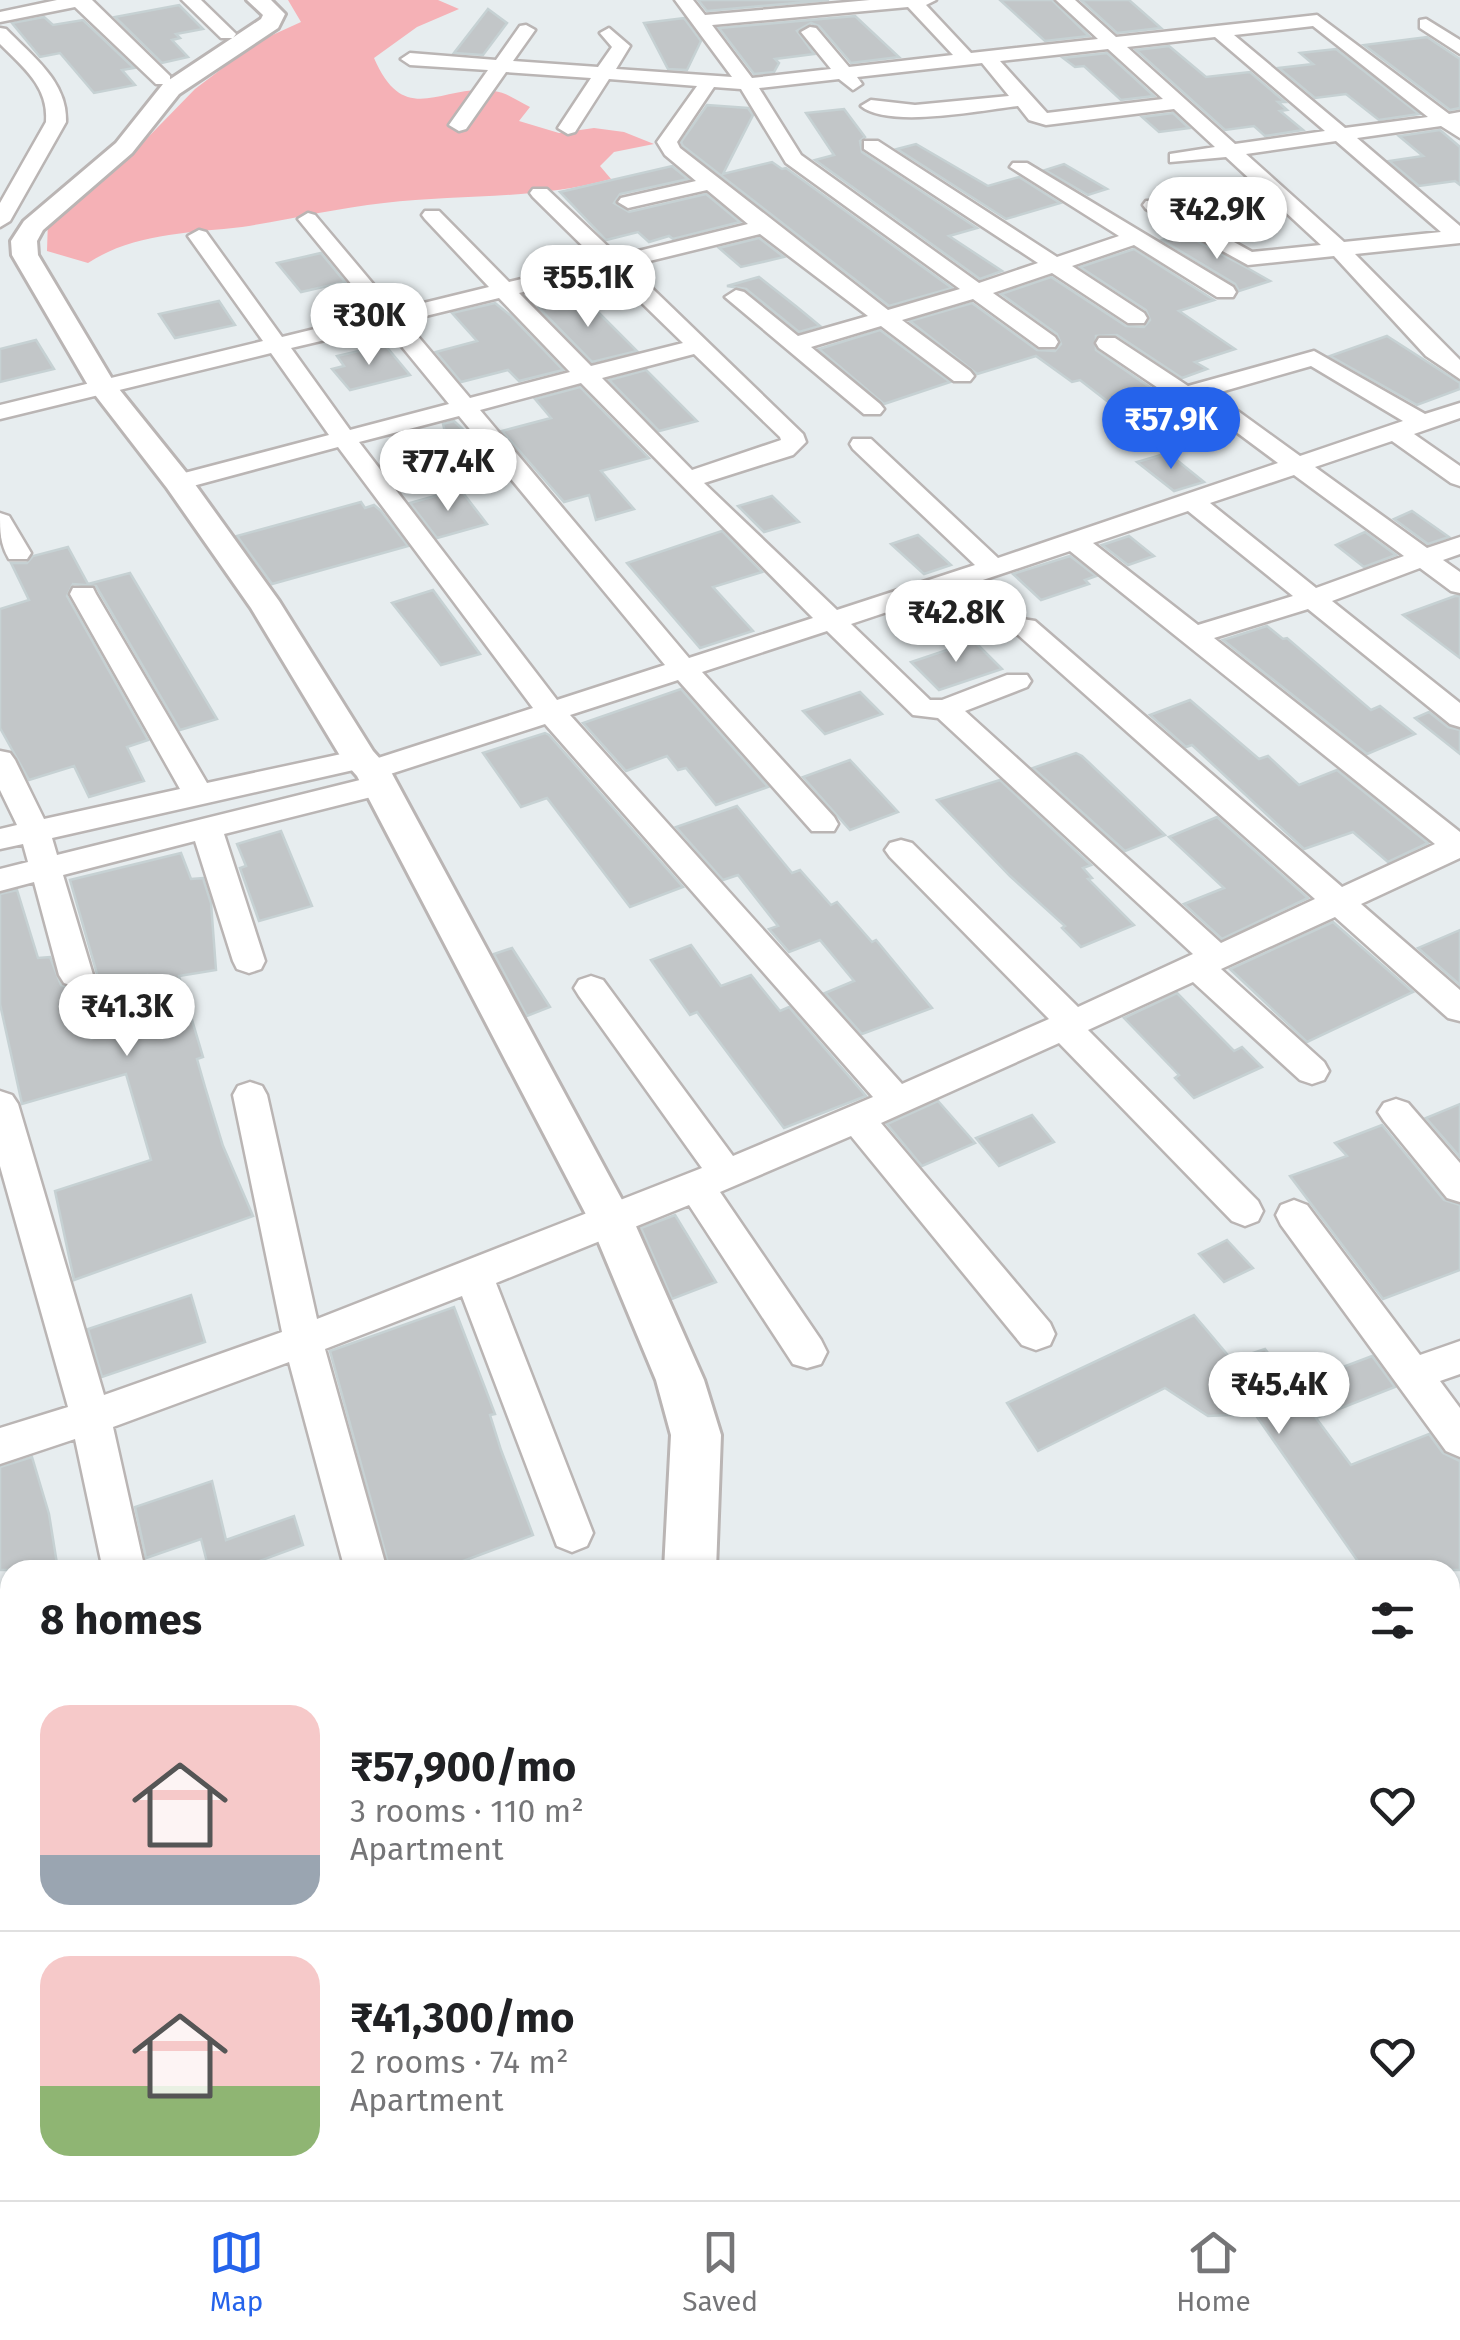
<!DOCTYPE html>
<html lang="en">
<head>
<meta charset="utf-8">
<style>
	body { margin:0; font-family:"Fira Sans",sans-serif; background:#f2f2f2; color:#202124; height:100vh; display:flex; flex-direction:column; font-size:38px; white-space:nowrap }
	* { box-sizing:border-box; margin:0 }
	p { font-size:32px; color:#757577 }
	.icon { flex:none; width:55px; height:55px; fill:none; stroke:currentColor; stroke-width:2; stroke-linecap:round; stroke-linejoin:round }
	.map { position:relative; flex:1; overflow:hidden }
	.panel { position:absolute; left:0px; top:1560px; width:1460px; height:640px; display:flex; flex-direction:column; background:#fff; border-radius:30px 30px 0 0; box-shadow:0 2px 8px #0004 }
	.panel>* { flex:none }
	.price { position:absolute; translate:-50% -85px; padding:0 22px; border-radius:35px; background:#fff; color:#222; font-size:32px; line-height:65px; filter:drop-shadow(0 2px 5px #0008) }
	.price::after { content:''; position:absolute; left:50%; top:60px; width:30px; height:22px; margin-left:-15px; background:inherit; clip-path:polygon(0 0,100% 0,50% 100%) }
	.price.on { background:#2563eb; color:#fff }
	ul { padding:0; list-style:none }
	li { display:flex; align-items:center; gap:30px; height:250px; padding:0 40px }
	li+li { border-top:2px solid #e0e0e0 }
	li span { display:grid; place-items:center; flex:none; width:280px; height:200px; border-radius:30px; color:#555 }
	li>.icon { margin-inline-start:auto }
	span .icon { width:120px; height:120px; fill:#fffc; stroke-width:1 }
	li b { font-size:42px }
	h2 { display:flex; justify-content:space-between; align-items:center; height:120px; padding:0 40px; font-size:42px }
	.dock { display:flex; justify-content:space-around; align-items:center; height:140px; border-top:2px solid #e0e0e0; background:#fff; font-size:28px; color:#757577 }
	.dock a { display:grid; justify-items:center; gap:5px }
	.dock .on { color:#2563eb }
	.map>svg:first-child { display:block }
	.water { fill:#f5b1b6 }
	.building { fill:#c2c6c8; stroke:#c6d1d3; stroke-width:2.5 }
	.lines { fill:none; stroke-linecap:round; stroke-linejoin:round }
	.minor-casing { stroke:#bab5b4; stroke-width:5 }
	.tertiary-casing { stroke:#bab5b4; stroke-width:6 }
	.minor { fill:#fff; fill-rule:evenodd }
	.tertiary { fill:#fff; fill-rule:evenodd }
</style>
</head>
<body>
<div class="map">
<svg width="1460" height="2200" viewBox="0 0 1460 2200">
	<rect width="100%" height="100%" fill="#e7edef"/>
	<path class="water" d="M 288,0 L 438,0 L 459,9 L 417,27 L 374,58 C 405,130 442,83 494,91 C 506,92 519,102 530,107 L 519,121 L 559,133 L 594,128 L 624,132 L 654,144 L 614,152 L 600,166 L 611,179 C 537,200 460,194 384,203 C 336,208 289,220 242,227 C 189,233 134,233 88,263 L 47,251 L 48,219 L 119,167 L 195,89 L 257,42 L 301,22 Z"/>
	<g class="building">
		<polygon points="698,0 829,0 707,11"/>
		<polygon points="1000,0 1052,0 1089,36 1045,41"/>
		<polygon points="1081,0 1129,0 1161,28 1117,33"/>
		<polygon points="179,5 203,29 176,34 180,38 172,40 188,57 162,63 115,17"/>
		<polygon points="488,9 507,23 483,55 454,53"/>
		<polygon points="855,16 899,57 851,63 819,26 811,23 797,31 814,54 775,59 779,63 774,72 754,74 719,28"/>
		<polygon points="44,17 53,25 83,20 134,68 122,70 135,85 94,93 60,53 40,57 12,23"/>
		<polygon points="684,18 701,41 687,70 668,69 644,23"/>
		<polygon points="1427,37 1460,59 1460,108 1450,110 1364,45"/>
		<polygon points="1169,46 1206,77 1250,72 1285,102 1278,102 1287,110 1280,111 1303,130 1265,136 1254,126 1225,130 1136,50"/>
		<polygon points="1336,49 1419,114 1379,120 1346,94 1315,98 1279,68 1313,64 1300,53"/>
		<polygon points="1107,53 1154,96 1121,100 1084,66 1075,67 1063,58"/>
		<polygon points="707,105 748,108 753,115 723,174 772,162 782,169 786,168 952,288 889,306 884,302 683,146 681,142"/>
		<polygon points="844,109 865,137 860,141 862,152 977,228 949,236 1002,271 980,279 815,160 834,155 806,113"/>
		<polygon points="1173,113 1189,128 1159,132 1142,117"/>
		<polygon points="1440,130 1460,147 1460,185 1455,181 1419,186 1389,161 1423,156 1399,136"/>
		<polygon points="916,144 988,186 1019,177 1060,203 1006,219 897,149"/>
		<polygon points="1064,164 1107,189 1088,195 1045,170"/>
		<polygon points="672,166 688,179 620,194 614,203 629,212 706,194 740,222 673,239 669,236 649,242 638,232 606,240 560,192"/>
		<polygon points="1182,233 1249,269 1270,281 1239,291 1235,284 1162,240"/>
		<polygon points="759,238 784,257 741,267 719,248"/>
		<polygon points="1134,249 1214,300 1179,311 1235,349 1195,362 1207,369 1182,378 1117,335 1096,336 1096,350 1151,388 1140,391 1153,401 1120,411 1080,380 1072,382 1036,356 977,374 910,321 972,303 1037,350 1055,351 1061,344 1057,334 1001,294 1051,277 1126,326 1144,327 1150,320 1146,310 1080,267"/>
		<polygon points="321,253 345,282 301,292 277,263"/>
		<polygon points="759,277 797,307 820,326 799,332 746,289 727,286"/>
		<polygon points="583,297 637,351 592,362 539,308"/>
		<polygon points="219,301 235,325 175,338 159,314"/>
		<polygon points="495,303 510,315 563,370 519,381 508,370 461,382 436,352 477,341 452,313"/>
		<polygon points="880,330 950,382 884,404 819,349"/>
		<polygon points="1387,336 1460,383 1460,389 1417,405 1330,356"/>
		<polygon points="36,340 54,369 0,382 0,349"/>
		<polygon points="385,345 410,375 350,390 332,369 344,366 337,356"/>
		<polygon points="646,370 697,421 659,431 609,380"/>
		<polygon points="580,387 649,458 601,471 634,509 596,520 589,495 564,502 502,431 551,418 535,399"/>
		<polygon points="454,421 473,439 503,476 459,488 443,424"/>
		<polygon points="1168,453 1204,482 1174,491 1137,462"/>
		<polygon points="460,489 487,524 437,538 410,503"/>
		<polygon points="772,496 799,522 764,532 738,506"/>
		<polygon points="361,502 365,508 374,505 381,511 408,546 272,584 237,536"/>
		<polygon points="1412,511 1449,537 1428,544 1394,519"/>
		<polygon points="722,531 762,572 713,587 753,631 700,648 627,563"/>
		<polygon points="1365,532 1396,555 1364,567 1336,545"/>
		<polygon points="918,535 951,565 924,574 891,544"/>
		<polygon points="1129,536 1154,556 1128,565 1102,545"/>
		<polygon points="68,547 88,584 130,573 217,719 180,730 96,586 73,584 67,596 148,740 127,747 144,781 89,797 74,766 29,780 0,728 0,609 29,600 11,563 27,563 33,556"/>
		<polygon points="1070,556 1096,576 1085,580 1089,584 1041,600 1013,574"/>
		<polygon points="433,590 480,654 441,665 392,603"/>
		<polygon points="1455,596 1460,596 1460,658 1403,615"/>
		<polygon points="1267,626 1283,639 1287,638 1371,710 1380,706 1415,734 1367,754 1223,640"/>
		<polygon points="974,641 1002,669 939,690 911,662"/>
		<polygon points="681,689 768,787 716,805 686,768 678,770 667,756 626,771 583,723"/>
		<polygon points="860,692 882,714 825,734 803,711"/>
		<polygon points="1190,700 1259,759 1268,756 1299,785 1337,770 1428,843 1388,862 1353,832 1304,849 1192,745 1186,747 1150,715"/>
		<polygon points="1429,712 1448,727 1460,730 1460,754 1415,718"/>
		<polygon points="545,733 549,735 683,887 630,907 547,798 521,807 483,753"/>
		<polygon points="1076,753 1082,756 1165,835 1125,851 1033,768"/>
		<polygon points="850,760 898,812 850,830 803,777"/>
		<polygon points="1000,780 1091,865 1083,868 1092,878 1088,879 1134,925 1081,947 1062,928 1065,926 1010,876 937,800"/>
		<polygon points="737,806 792,873 800,870 831,905 837,902 872,942 876,940 932,1008 862,1034 825,993 854,981 820,940 789,952 769,929 778,926 738,875 723,880 676,827"/>
		<polygon points="1217,817 1308,898 1222,939 1184,904 1224,888 1169,837"/>
		<polygon points="281,831 312,906 259,921 240,868 246,866 237,844"/>
		<polygon points="181,853 191,879 203,878 211,903 216,970 179,976 203,1057 197,1059 205,1087 223,1146 253,1216 74,1280 55,1191 151,1160 126,1074 22,1104 0,1004 0,894 17,890 38,958 50,957 61,985 78,990 91,1039 149,1022 147,975 92,984 97,974 70,880"/>
		<polygon points="1333,922 1413,992 1307,1042 1230,969"/>
		<polygon points="1460,930 1460,985 1418,948"/>
		<polygon points="691,945 721,986 751,975 780,1011 789,1007 866,1096 784,1128 697,1012 690,1015 651,960"/>
		<polygon points="512,948 550,1007 527,1016 494,954"/>
		<polygon points="1177,993 1234,1051 1242,1047 1262,1067 1194,1098 1175,1078 1179,1075 1124,1018"/>
		<polygon points="938,1101 975,1143 922,1166 887,1124"/>
		<polygon points="1460,1104 1460,1157 1426,1118"/>
		<polygon points="1032,1115 1054,1142 999,1166 976,1138"/>
		<polygon points="1382,1125 1444,1200 1460,1205 1460,1270 1383,1299 1290,1176 1347,1156 1335,1143"/>
		<polygon points="675,1215 716,1282 672,1299 641,1228"/>
		<polygon points="1227,1240 1253,1268 1224,1282 1199,1254"/>
		<polygon points="191,1295 205,1342 102,1377 88,1329"/>
		<polygon points="454,1307 495,1414 490,1415 501,1450 533,1535 439,1570 390,1570 330,1351"/>
		<polygon points="1194,1315 1232,1360 1265,1349 1293,1386 1372,1356 1395,1387 1316,1418 1351,1465 1429,1434 1443,1453 1460,1461 1460,1570 1364,1570 1255,1414 1208,1416 1165,1388 1038,1451 1007,1403"/>
		<polygon points="32,1457 49,1514 58,1570 0,1570 0,1467"/>
		<polygon points="212,1481 226,1540 294,1516 303,1545 235,1570 209,1570 201,1539 146,1558 135,1507"/>
	</g>
	<g class="lines">
		<defs>
			<g id="minor">
				<polygon points="57,0 92,0 170,76 170,84 156,84 75,7 0,22 0,12"/>
				<polygon points="182,0 201,0 236,34 233,38 221,38"/>
				<path d="M 675,0 L 693,0 L 705,15 L 870,0 L 936,0 L 926,5 L 971,53 L 1098,39 L 1056,0 L 1075,0 L 1116,37 L 1317,15 L 1449,114 L 1460,112 L 1460,138 L 1441,126 L 1357,138 L 1460,226 L 1460,243 L 1355,254 L 1460,360 L 1460,379 L 1426,356 L 1334,256 L 1248,265 L 1146,209 L 1143,205 L 1146,201 L 1160,201 L 1252,252 L 1321,245 L 1226,157 L 1170,162 L 1170,154 L 1215,147 L 1174,109 L 1046,125 L 1029,120 L 1018,106 C 982,110 889,129 861,106 L 871,100 L 915,105 L 1009,96 L 982,63 L 857,77 L 862,84 L 853,90 L 839,79 L 759,88 L 801,155 L 979,283 L 1038,263 L 864,149 L 864,141 L 878,141 L 1057,257 L 1119,236 L 1010,167 L 1013,163 L 1027,163 L 1233,287 L 1236,292 L 1233,297 L 1217,297 L 1134,245 L 1072,266 L 1144,313 L 1147,318 L 1144,323 L 1128,323 L 1052,273 L 993,293 L 1055,337 L 1058,342 L 1055,347 L 1039,347 L 973,299 L 902,320 L 970,371 L 974,376 L 970,381 L 954,381 L 881,326 L 811,347 L 880,404 L 884,409 L 880,414 L 864,414 L 725,297 L 736,290 L 744,292 L 798,336 L 868,316 L 760,234 L 629,266 L 803,434 L 806,442 L 793,455 L 704,483 L 837,610 L 975,565 L 853,449 L 850,444 L 853,439 L 871,439 L 998,558 L 1278,463 L 1208,411 L 1176,400 L 1099,348 L 1096,343 L 1099,338 L 1115,338 L 1188,386 L 1314,351 L 1425,414 L 1460,403 L 1460,418 L 1414,434 L 1460,466 L 1460,486 L 1451,483 L 1392,441 L 1315,467 L 1427,548 L 1460,537 L 1460,554 L 1443,560 L 1460,572 L 1460,593 L 1451,591 L 1420,568 L 1332,601 L 1460,703 L 1460,727 L 1450,724 L 1308,609 L 1214,638 L 1460,832 L 1460,858 L 1361,904 L 1460,990 L 1460,1021 L 1448,1018 L 1335,917 L 1221,969 L 1324,1062 L 1329,1071 L 1324,1080 L 1312,1084 L 1300,1080 L 1193,982 L 1088,1030 L 1258,1201 L 1263,1211 L 1258,1221 L 1245,1226 L 1232,1221 L 1059,1043 L 881,1123 L 1050,1323 L 1055,1334 L 1050,1345 L 1036,1350 L 1022,1345 L 851,1136 L 720,1192 L 821,1340 L 827,1352 L 821,1364 L 807,1368 L 793,1364 L 689,1205 L 496,1283 L 593,1533 L 587,1546 L 572,1552 L 557,1546 L 462,1296 L 325,1349 L 387,1570 L 345,1570 L 289,1362 L 113,1427 L 145,1570 L 103,1570 L 75,1439 L 0,1464 L 0,1428 L 68,1407 L 0,1166 L 0,1091 L 12,1095 L 18,1104 L 104,1395 L 282,1332 L 233,1095 L 238,1086 L 250,1082 L 262,1086 L 267,1095 L 317,1319 L 702,1168 L 579,996 L 574,988 L 579,980 L 591,976 L 603,980 L 733,1156 L 873,1097 L 545,724 L 384,776 L 395,785 L 391,792 L 224,834 L 265,961 L 261,969 L 249,973 L 237,969 L 233,961 L 195,841 L 63,875 L 93,975 L 88,983 L 76,987 L 64,983 L 59,975 L 34,882 L 0,891 L 0,869 L 28,862 L 23,844 L 0,849 L 0,829 L 17,825 L 0,790 L 0,751 L 10,753 L 15,760 L 44,819 L 180,789 L 70,594 L 73,588 L 93,588 L 96,594 L 207,783 L 360,750 L 370,752 L 375,759 L 533,708 L 338,447 L 178,490 L 169,487 L 165,482 L 169,477 L 329,435 L 271,353 L 0,419 L 0,405 L 263,341 L 188,236 L 199,230 L 206,232 L 282,337 L 376,314 L 298,219 L 308,213 L 315,215 L 395,310 L 489,287 L 425,219 L 422,215 L 425,211 L 439,211 L 509,282 L 598,261 L 533,197 L 530,193 L 533,189 L 547,189 L 618,256 L 748,224 L 707,190 L 628,208 L 618,202 L 621,198 L 696,181 L 665,155 L 657,142 L 697,86 L 609,79 L 575,132 L 568,134 L 558,128 L 591,78 L 506,72 L 466,129 L 459,131 L 449,125 L 488,70 L 410,65 L 401,59 L 410,53 L 496,60 L 520,26 L 526,25 L 535,30 L 513,61 L 598,67 L 612,47 L 600,33 L 609,28 L 630,46 L 616,69 L 732,77 ZM 908,7 L 953,55 L 849,67 L 816,28 L 810,27 L 801,32 L 831,69 L 752,78 L 712,25 ZM 1313,26 L 1428,117 L 1345,128 L 1234,35 ZM 1215,37 L 1325,131 L 1235,144 L 1127,47 ZM 1108,49 L 1163,99 L 1047,113 L 1000,61 ZM 714,87 L 741,89 L 786,163 L 960,289 L 888,310 L 680,148 L 677,142 ZM 1336,141 L 1441,232 L 1344,242 L 1246,154 ZM 609,271 L 683,343 L 591,366 L 519,293 ZM 499,298 L 570,372 L 470,398 L 405,321 ZM 385,326 L 449,404 L 350,430 L 291,348 ZM 694,354 L 780,437 L 781,440 L 692,470 L 602,378 ZM 1311,366 L 1403,421 L 1300,456 L 1224,401 L 1210,395 ZM 581,383 L 813,618 L 689,658 L 480,410 ZM 459,416 L 665,665 L 557,700 L 359,442 ZM 1294,475 L 1404,556 L 1316,588 L 1210,503 ZM 1188,511 L 1293,596 L 1198,625 L 1093,543 ZM 1070,551 L 1435,844 L 1342,887 L 1035,621 L 966,610 L 938,595 ZM 914,603 L 948,622 L 1016,633 L 1315,899 L 1221,943 L 965,711 L 1027,687 L 1031,681 L 1027,675 L 1007,675 L 942,700 L 930,700 L 851,624 ZM 827,631 L 913,715 L 938,718 L 1193,954 L 1078,1007 L 912,843 L 901,840 L 890,843 L 885,850 L 890,857 L 1049,1019 L 902,1084 L 570,715 L 678,680 L 812,831 L 834,831 L 838,824 L 834,817 L 702,672 ZM 358,769 L 361,777 L 368,778 L 57,855 L 52,838 Z"/>
				<polygon points="1426,19 1460,40 1460,54 1420,28 1420,20"/>
				<path d="M 0,28 L 6,29 C 32,56 68,82 66,122 L 10,221 L 0,227 L 0,203 L 46,122 C 49,87 23,67 0,44 Z"/>
				<path d="M 0,513 L 9,516 L 31,553 L 27,559 L 9,559 C 0,544 0,531 0,513 Z"/>
				<polygon points="1396,1099 1408,1103 1460,1163 1460,1202 1447,1198 1384,1121 1378,1112 1384,1103"/>
				<polygon points="1294,1200 1307,1205 1420,1355 1460,1341 1460,1374 1440,1381 1460,1408 1460,1457 1446,1451 1281,1225 1276,1215 1281,1205"/>
				<polygon points="1460,2132 1460,2185 1450,2189 1450,2136"/>
				<polygon points="231,2190 283,2190 285,2200 233,2200"/>
				<polygon points="510,2190 562,2190 564,2200 512,2200"/>
				<polygon points="1360,2190 1427,2190 1423,2200 1356,2200"/>
			</g>
			<g id="tertiary">
				<polygon points="247,0 271,0 285,14 278,28 179,94 132,153 43,230 37,241 38,255 115,384 189,476 279,601 373,751 390,770 635,1224 704,1380 721,1435 716,1570 664,1570 671,1435 656,1380 591,1224 357,776 342,759 251,608 167,488 89,387 12,255 11,241 24,221 116,143 163,84 261,19 263,15"/>
				<polygon points="769,2190 833,2190 836,2200 772,2200"/>
			</g>
		</defs>
		<use href="#minor" class="minor-casing"/>
		<use href="#tertiary" class="tertiary-casing"/>
		<use href="#minor" class="minor"/>
		<use href="#tertiary" class="tertiary"/>
	</g>
</svg>
<b class="price" style="left:1217px;top:262px">₹42.9K</b>
<b class="price" style="left:588px;top:330px">₹55.1K</b>
<b class="price" style="left:369px;top:368px">₹30K</b>
<b class="price on" style="left:1171px;top:472px">₹57.9K</b>
<b class="price" style="left:448px;top:514px">₹77.4K</b>
<b class="price" style="left:956px;top:665px">₹42.8K</b>
<b class="price" style="left:127px;top:1059px">₹41.3K</b>
<b class="price" style="left:1279px;top:1437px">₹45.4K</b>
<section class="panel">
<h2>8 homes<svg class="icon" aria-label="filters" viewBox="0 0 24 24"><path d="M4 7h16M4 17h16"/><circle cx="9" cy="7" r="2"/><circle cx="15" cy="17" r="2"/></svg></h2>
<ul>
<li><span style="background:linear-gradient(#f6c9c9 75%,#9aa5b1 0)"><svg class="icon" aria-label="home" viewBox="0 0 24 24"><path d="M3 11l9-7 9 7M6 9v11h12V9"/></svg></span><div><b>₹57,900/mo</b><p>3 rooms · 110 m²</p><p>Apartment</p></div><svg class="icon" aria-label="heart" viewBox="0 0 24 24"><path d="M12 20l-8-8c-3-5 5-10 8-4 3-6 11-1 8 4z"/></svg></li>
<li><span style="background:linear-gradient(#f6c9c9 65%,#8fb573 0)"><svg class="icon" aria-label="home" viewBox="0 0 24 24"><path d="M3 11l9-7 9 7M6 9v11h12V9"/></svg></span><div><b>₹41,300/mo</b><p>2 rooms · 74 m²</p><p>Apartment</p></div><svg class="icon" aria-label="heart" viewBox="0 0 24 24"><path d="M12 20l-8-8c-3-5 5-10 8-4 3-6 11-1 8 4z"/></svg></li>
</ul>
</section>
</div>
<nav class="dock">
<a class="on"><svg class="icon" aria-label="map" viewBox="0 0 24 24"><path d="M3 6l6-2 6 2 6-2v14l-6 2-6-2-6 2zM9 4v14M15 6v14"/></svg>Map</a>
<a><svg class="icon" aria-label="saved" viewBox="0 0 24 24"><path d="M7 4h10v16l-5-4-5 4z"/></svg>Saved</a>
<a><svg class="icon" aria-label="home" viewBox="0 0 24 24"><path d="M3 11l9-7 9 7M6 9v11h12V9"/></svg>Home</a>
</nav>
</body>
</html>
